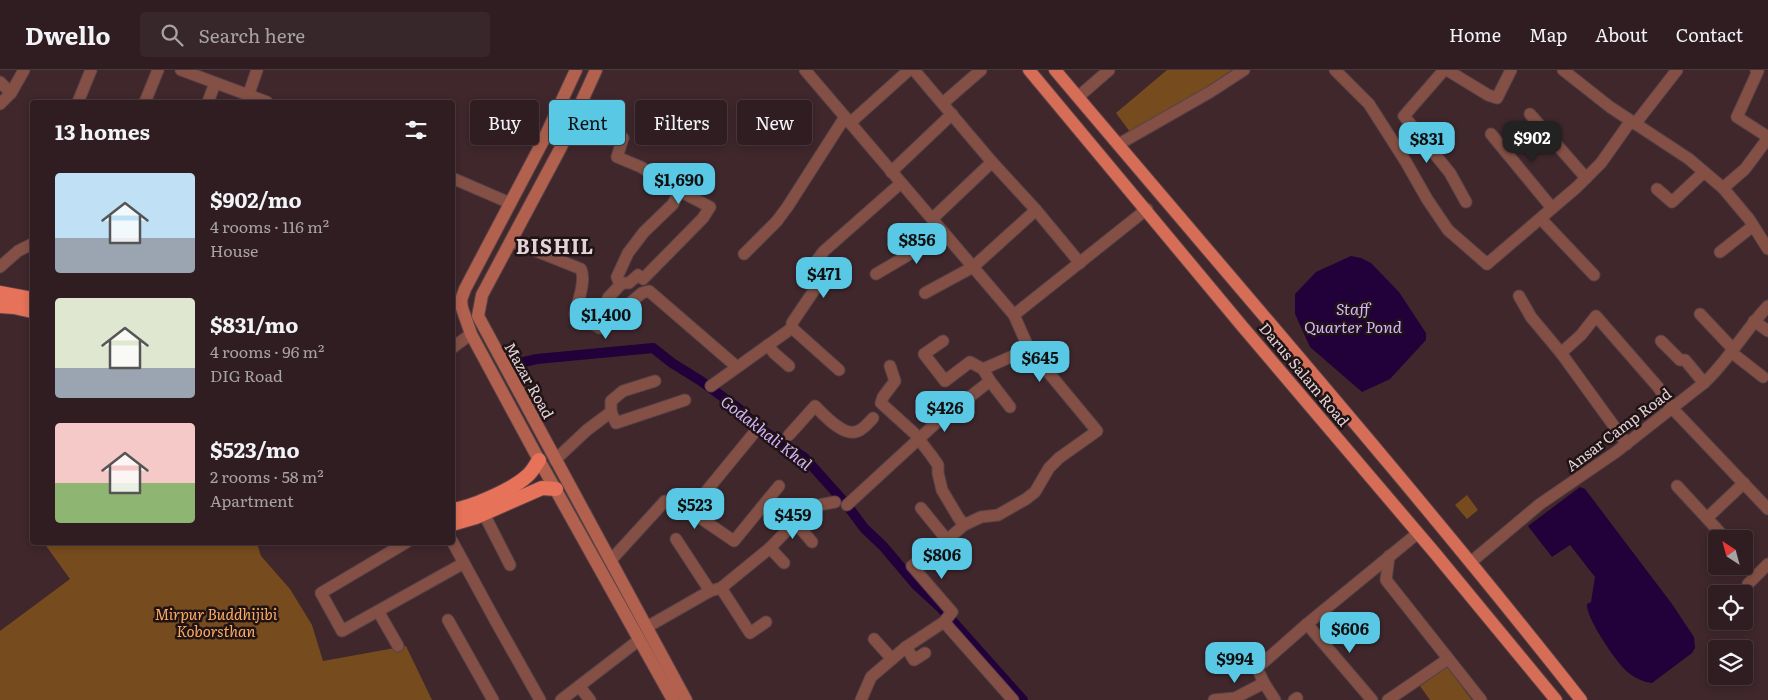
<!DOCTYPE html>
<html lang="en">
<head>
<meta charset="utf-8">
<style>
	body { margin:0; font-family:Literata,serif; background:#37262a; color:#f1f3f6; height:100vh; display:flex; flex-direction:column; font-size:19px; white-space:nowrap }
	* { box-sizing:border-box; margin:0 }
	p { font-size:16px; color:#a7a2a5 }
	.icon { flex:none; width:28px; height:28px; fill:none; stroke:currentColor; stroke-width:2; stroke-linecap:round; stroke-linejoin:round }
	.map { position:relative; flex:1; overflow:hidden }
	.details { position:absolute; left:30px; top:30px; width:425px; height:445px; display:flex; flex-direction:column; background:#2f1d21; border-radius:5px; box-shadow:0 2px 8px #0003,0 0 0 1px #4a3b3f }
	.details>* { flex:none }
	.hud { position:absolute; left:470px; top:30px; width:475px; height:45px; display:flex; gap:10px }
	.needle { width:32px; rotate:324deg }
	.tools { position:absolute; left:1708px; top:460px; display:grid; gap:10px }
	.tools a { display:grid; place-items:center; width:45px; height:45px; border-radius:5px; background:#2f1d21; box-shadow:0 2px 8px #0003,0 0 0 1px #4a3b3f; font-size:25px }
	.price { position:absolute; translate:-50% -42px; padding:0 11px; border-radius:10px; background:#59c8e5; color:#111; font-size:16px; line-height:32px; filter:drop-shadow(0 1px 2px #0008) }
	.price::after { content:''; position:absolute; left:50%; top:30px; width:15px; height:11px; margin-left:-8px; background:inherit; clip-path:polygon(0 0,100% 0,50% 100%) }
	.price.selected { background:#222; color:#fff }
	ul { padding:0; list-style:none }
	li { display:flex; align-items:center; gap:15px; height:125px; padding:0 25px }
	li span { display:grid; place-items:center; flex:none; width:140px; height:100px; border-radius:5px; color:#555 }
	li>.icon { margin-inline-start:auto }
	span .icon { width:60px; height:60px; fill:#fffc; stroke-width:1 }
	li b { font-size:21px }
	h2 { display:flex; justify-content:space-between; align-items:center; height:60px; padding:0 25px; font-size:21px }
	.tag { padding:0 18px; border-radius:5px; background:#2f1d21; box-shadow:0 2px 8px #0003,0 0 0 1px #4a3b3f; font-size:18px; line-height:45px }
	.tag.selected { background:#59c8e5; color:#111 }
	header { display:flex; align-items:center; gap:30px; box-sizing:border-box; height:70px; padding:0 25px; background:#2f1d21; border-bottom:1px solid #4a3b3f }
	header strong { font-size:24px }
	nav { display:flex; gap:28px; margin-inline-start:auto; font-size:18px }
	.search { width:350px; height:45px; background:#37262a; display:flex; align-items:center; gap:12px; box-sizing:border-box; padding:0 18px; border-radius:5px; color:#a7a2a5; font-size:19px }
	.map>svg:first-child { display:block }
	.green { fill:#764b1e }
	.water { fill:#22013a }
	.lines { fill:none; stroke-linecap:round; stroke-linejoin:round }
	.canal { stroke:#22013a; stroke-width:10 }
	.minor-casing { stroke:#594347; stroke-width:13 }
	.secondary-casing { stroke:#594347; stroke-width:14 }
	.primary-casing { stroke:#594347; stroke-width:14 }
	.trunk-casing { stroke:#594347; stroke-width:16 }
	.minor { stroke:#845045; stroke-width:11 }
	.secondary { stroke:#b2614f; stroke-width:12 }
	.primary { stroke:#d66d56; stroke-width:12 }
	.trunk { stroke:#e67259; stroke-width:14 }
	.labels { text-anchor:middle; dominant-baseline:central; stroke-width:5; stroke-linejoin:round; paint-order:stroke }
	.street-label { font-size:15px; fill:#e4d3d6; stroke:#1f1316 }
	.park-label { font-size:15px; font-style:italic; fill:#fcac60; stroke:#1f1316 }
	.water-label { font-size:16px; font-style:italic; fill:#d6b4fc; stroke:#1f1316 }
	.district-label { font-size:20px; font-weight:bold; letter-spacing:1px; fill:#e4d3d6; stroke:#1f1316 }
</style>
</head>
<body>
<header>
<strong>Dwello</strong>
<div class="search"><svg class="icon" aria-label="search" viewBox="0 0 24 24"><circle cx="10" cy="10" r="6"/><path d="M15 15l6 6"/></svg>Search here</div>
<nav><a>Home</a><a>Map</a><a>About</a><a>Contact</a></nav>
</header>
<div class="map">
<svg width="1768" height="630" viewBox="0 0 1768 630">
	<rect width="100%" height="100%" fill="#3f272c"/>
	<g class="green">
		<polygon points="1167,0 1232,0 1133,66 1116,43"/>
		<polygon points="1467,425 1478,440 1467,449 1455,435"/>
		<polygon points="44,473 257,473 261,486 290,519 312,555 323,591 406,576 432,630 0,630 0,561 70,509"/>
		<polygon points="1447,597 1472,630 1430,630 1420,616"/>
	</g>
	<g class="water">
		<polygon points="1351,186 1361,188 1371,193 1399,222 1426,263 1426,270 1390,309 1362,322 1310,277 1295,244 1295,224 1316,202"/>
		<path d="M 1580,417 L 1585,419 L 1672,534 L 1694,567 L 1695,578 L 1692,583 L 1652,613 C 1644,612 1637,609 1630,604 C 1619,597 1585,547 1587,534 L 1591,532 L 1595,507 L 1570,475 L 1552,487 L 1528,456 Z"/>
	</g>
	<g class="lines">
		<polyline class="canal" points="515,294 537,289 653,278 672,293 701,311 738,338 762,360 805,388 847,435 864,458 883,476 916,515 940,537 1023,630"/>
		<defs>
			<g id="minor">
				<polyline points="181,0 267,32"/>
				<polyline points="805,0 1014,245 1029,279 1097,361 1059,388 1049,398 1035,422 1026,429 998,445 981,447 964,455 947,470 912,496 952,542 944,552 906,577 871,607 861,630"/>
				<polyline points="914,0 992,92 1036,140 1080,193"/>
				<polyline points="1335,0 1369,34 1406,92 1427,129 1448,160 1487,194 1577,117 1601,93 1630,52"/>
				<polyline points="1444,0 1404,46 1450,103 1466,132"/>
				<polyline points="1447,0 1488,25 1497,28 1511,0"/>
				<polyline points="1563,0 1610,37 1689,89 1723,118 1749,149 1768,179"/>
				<polyline points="1756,0 1758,1 1737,47 1768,67"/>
				<polyline points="0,12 11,23"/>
				<polyline points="248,26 257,0"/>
				<polyline points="1078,27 1109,0"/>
				<polyline points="78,32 91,0"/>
				<polyline points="145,32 158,0"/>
				<polyline points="208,32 215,13"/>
				<polyline points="943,33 981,0"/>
				<polyline points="0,34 11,23 24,0"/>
				<polyline points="1530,44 1586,108"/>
				<polyline points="850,53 909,0"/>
				<polyline points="1635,54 1677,0"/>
				<polyline points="1491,64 1552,138"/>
				<polyline points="1119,74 1210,22 1244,0"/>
				<polyline points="891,102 952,44"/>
				<polyline points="452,108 510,133"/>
				<polyline points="1723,118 1745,99 1768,68"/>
				<polyline points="1657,119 1672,132 1704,102"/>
				<polyline points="932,149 992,92"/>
				<polyline points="1541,149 1594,205"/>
				<path d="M 511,171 L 581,199 C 586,211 578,231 575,244 L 600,258 L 642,223 L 649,221 L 737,297"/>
				<polyline points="1720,182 1753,156"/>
				<polyline points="744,184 777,151 788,136 845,47"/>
				<polyline points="0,197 18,181 32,174"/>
				<polyline points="876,204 905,187 942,161"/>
				<polyline points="620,215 623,213 629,213 638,205 643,209 703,148 710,137 670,116 641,97 617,87 623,68"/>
				<polyline points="925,223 973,197 1036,140"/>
				<polyline points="1519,226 1531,247 1561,283 1627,374"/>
				<polyline points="614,238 608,231 608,228 620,215 617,207 628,183 644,162 673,134 680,120"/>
				<polyline points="1700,244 1733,279"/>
				<polyline points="1014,245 1147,139"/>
				<polyline points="1754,251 1768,261"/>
				<polyline points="792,258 839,300"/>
				<polyline points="943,271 924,284 945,311 970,292 983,299"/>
				<polyline points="1661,271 1680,290 1685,290 1704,313"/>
				<polyline points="768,275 774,283 789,296"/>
				<polyline points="452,278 471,264"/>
				<polyline points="1731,282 1763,307"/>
				<polyline points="1561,283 1581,265 1596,246 1658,317 1672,338 1768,439"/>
				<polyline points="890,296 895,311 883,327 881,333 914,363 931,385 938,395 938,403 942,420 958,447 964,455"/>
				<polyline points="990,311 1010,337"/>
				<polyline points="711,316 792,258 792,253 817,216 808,207 811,198 824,181 901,113"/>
				<polyline points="611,342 616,353 685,330"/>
				<path d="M 789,365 L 815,336 C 824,345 844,368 858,361 C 864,359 869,352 873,348"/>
				<polyline points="555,390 587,360 611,342 611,331 623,321 655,311"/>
				<polyline points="1677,416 1726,469"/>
				<polyline points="847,435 935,354 990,311 983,299 1029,279"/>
				<polyline points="921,438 947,470"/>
				<polyline points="690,441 754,363"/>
				<polyline points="484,444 510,495"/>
				<polyline points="1707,448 1744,413"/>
				<polyline points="795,452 812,472"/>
				<polyline points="676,469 710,521"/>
				<polyline points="452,471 495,550 540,630"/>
				<polyline points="407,472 321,523 342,561 464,493"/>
				<polyline points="770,478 784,493"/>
				<polyline points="1389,486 1386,510 1481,630"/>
				<polyline points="611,490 665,431 690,441 734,471 779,416"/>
				<path d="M 1471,492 L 1540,434 L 1616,382 L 1704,313 C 1729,290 1745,260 1768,236"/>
				<polyline points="1748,514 1768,494"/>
				<polyline points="721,518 750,563 766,552"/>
				<polyline points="378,541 398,576"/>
				<polyline points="448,550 493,630"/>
				<polyline points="944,552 1013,630"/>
				<polyline points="1307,554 1372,630"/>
				<polyline points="647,557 710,521 721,518 770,478 795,452 813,436 835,432"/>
				<polyline points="874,569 892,589"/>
				<polyline points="906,577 914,590 925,583"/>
				<polyline points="579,616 590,630"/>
				<polyline points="561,630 639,570"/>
				<polyline points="1214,630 1235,628 1264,613"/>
				<polyline points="1275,630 1264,613 1257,598 1307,554 1418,463"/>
				<polyline points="1294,630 1297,628"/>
				<polyline points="1388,630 1448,589"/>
			</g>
			<g id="secondary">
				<polyline points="576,0 543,71 465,219 461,230 462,238 471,264 539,390 673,630"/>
				<polyline points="596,0 560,79 482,225 478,246 686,630"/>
			</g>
			<g id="primary">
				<polyline points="1029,0 1242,256 1434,482 1556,630"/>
				<path d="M 1055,0 C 1231,209 1412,415 1581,630"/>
			</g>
			<g id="trunk">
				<polyline points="0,223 32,229"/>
				<polyline points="0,236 14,237 32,241"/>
				<path d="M 452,440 C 471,438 513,419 527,406 C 532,402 535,396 539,390"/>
				<polyline points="452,454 476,447 542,418 556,419"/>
			</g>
		</defs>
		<use href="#minor" class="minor-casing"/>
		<use href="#secondary" class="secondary-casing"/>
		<use href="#primary" class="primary-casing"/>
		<use href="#trunk" class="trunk-casing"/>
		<use href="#minor" class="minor"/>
		<use href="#secondary" class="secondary"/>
		<use href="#primary" class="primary"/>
		<use href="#trunk" class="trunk"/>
	</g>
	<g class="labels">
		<g class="street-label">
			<text transform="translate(1305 304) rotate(50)">Darus Salam Road</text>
			<text transform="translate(530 310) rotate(61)">Mazar Road</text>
			<text transform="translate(1618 359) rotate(-37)">Ansar Camp Road</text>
		</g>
		<g class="park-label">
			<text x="216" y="543">Mirpur Buddhijibi<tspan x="216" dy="17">Koborsthan</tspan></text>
		</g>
		<g class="water-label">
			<text x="1353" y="238">Staff<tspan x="1353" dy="18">Quarter Pond</tspan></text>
			<text transform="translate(767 362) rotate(38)">Godakhali Khal</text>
		</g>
		<g class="district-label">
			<text x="555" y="175">BISHIL</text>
		</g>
	</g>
</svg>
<div class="tools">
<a><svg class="needle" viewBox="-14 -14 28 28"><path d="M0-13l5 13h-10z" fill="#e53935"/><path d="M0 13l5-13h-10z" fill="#a7a2a5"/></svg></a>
<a><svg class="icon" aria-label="locate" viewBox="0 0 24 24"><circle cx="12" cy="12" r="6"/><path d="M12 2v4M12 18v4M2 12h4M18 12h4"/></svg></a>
<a><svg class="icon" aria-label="layers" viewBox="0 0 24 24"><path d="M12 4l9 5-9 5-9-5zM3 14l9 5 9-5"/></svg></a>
</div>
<b class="price selected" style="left:1532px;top:93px">$902</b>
<b class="price" style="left:1427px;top:94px">$831</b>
<b class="price" style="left:679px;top:135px">$1,690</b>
<b class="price" style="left:917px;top:195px">$856</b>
<b class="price" style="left:824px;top:229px">$471</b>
<b class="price" style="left:606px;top:270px">$1,400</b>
<b class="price" style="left:1040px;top:313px">$645</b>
<b class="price" style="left:945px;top:363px">$426</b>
<b class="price" style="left:695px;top:460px">$523</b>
<b class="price" style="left:793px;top:470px">$459</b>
<b class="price" style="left:942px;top:510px">$806</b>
<b class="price" style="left:1350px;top:584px">$606</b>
<b class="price" style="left:1235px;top:614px">$994</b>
<div class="hud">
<a class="tag">Buy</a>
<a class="tag selected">Rent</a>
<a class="tag">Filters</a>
<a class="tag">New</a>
</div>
<section class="details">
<h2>13 homes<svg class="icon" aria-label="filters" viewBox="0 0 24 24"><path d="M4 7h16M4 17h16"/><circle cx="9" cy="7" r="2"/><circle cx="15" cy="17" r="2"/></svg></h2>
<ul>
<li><span style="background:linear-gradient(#bfe0f5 65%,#9aa5b1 0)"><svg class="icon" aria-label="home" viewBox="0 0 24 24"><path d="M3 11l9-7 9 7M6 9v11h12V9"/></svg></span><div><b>$902/mo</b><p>4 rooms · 116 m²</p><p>House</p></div></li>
<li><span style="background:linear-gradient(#dfe7d0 70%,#9aa5b1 0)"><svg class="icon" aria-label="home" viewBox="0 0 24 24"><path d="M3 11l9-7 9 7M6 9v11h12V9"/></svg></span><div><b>$831/mo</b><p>4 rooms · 96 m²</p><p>DIG Road</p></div></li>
<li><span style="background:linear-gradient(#f6c9c9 60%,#8fb573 0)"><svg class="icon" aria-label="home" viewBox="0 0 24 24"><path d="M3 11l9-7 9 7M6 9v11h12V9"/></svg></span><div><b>$523/mo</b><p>2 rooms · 58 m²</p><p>Apartment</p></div></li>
</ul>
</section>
</div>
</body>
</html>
